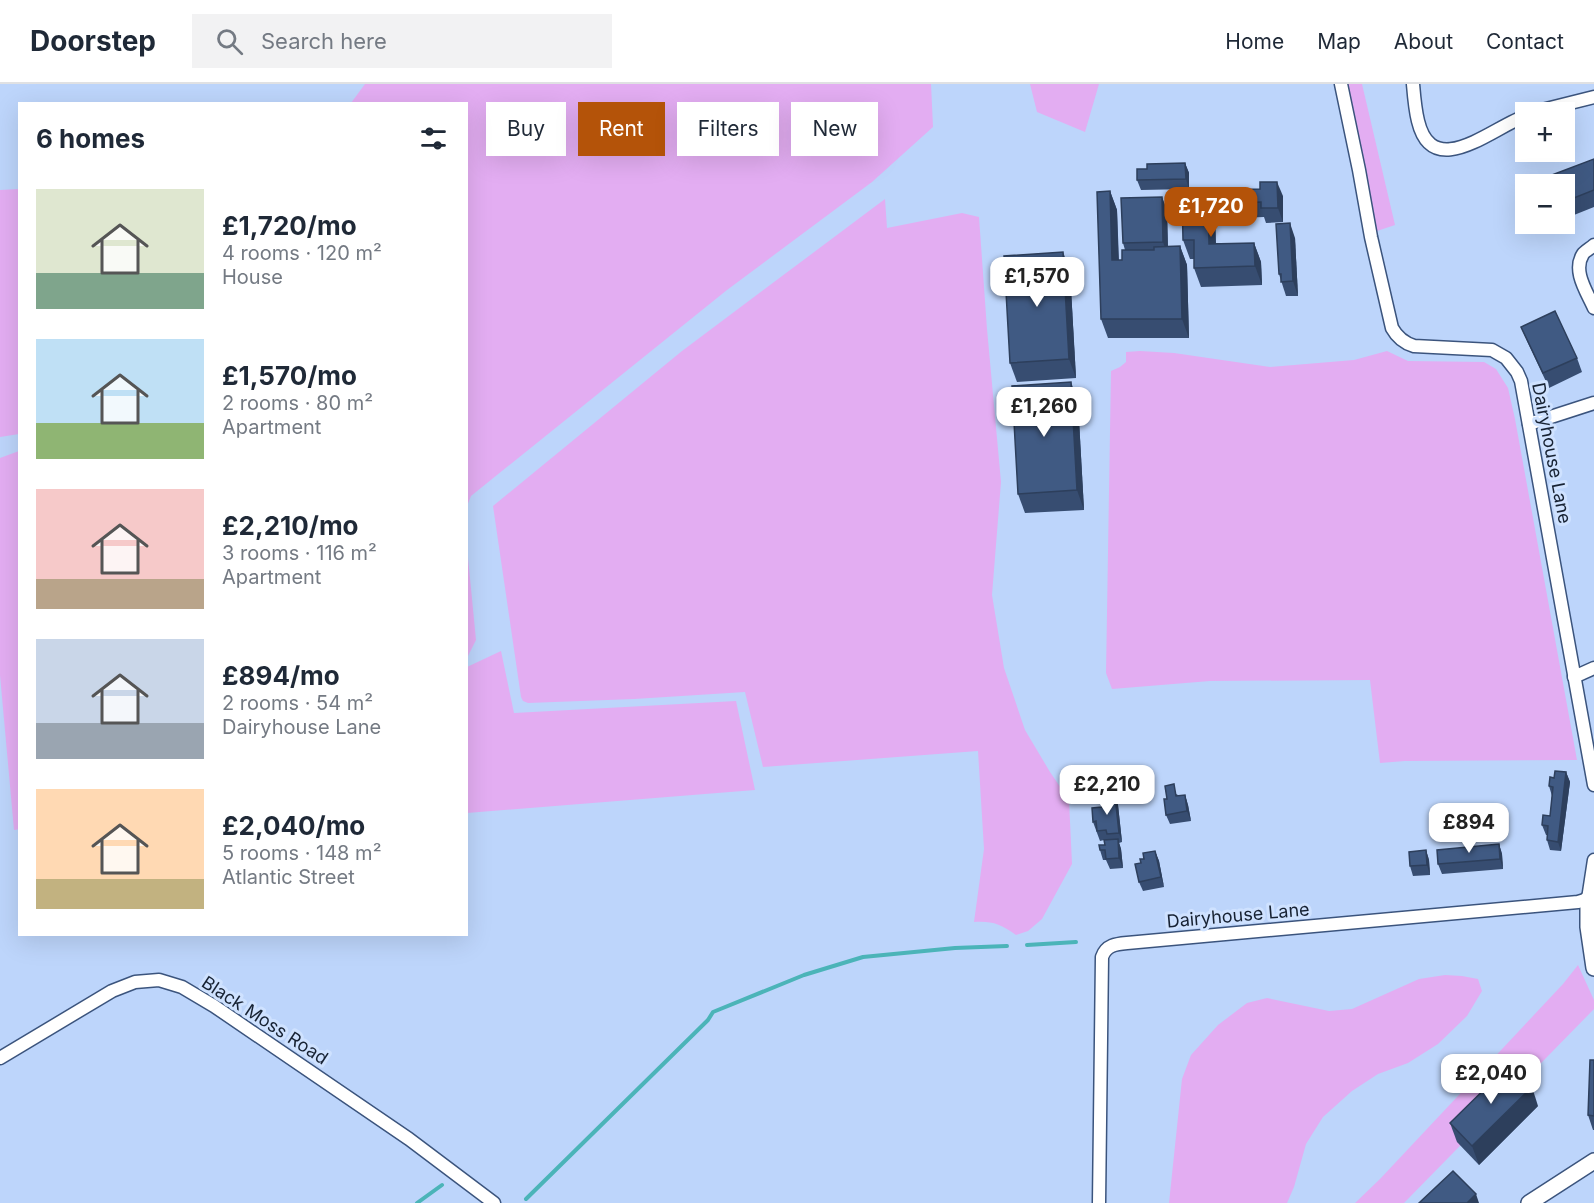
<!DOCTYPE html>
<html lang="en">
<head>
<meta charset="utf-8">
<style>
	body { margin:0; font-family:Inter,sans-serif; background:#f2f2f3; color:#1f2937; height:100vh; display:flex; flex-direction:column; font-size:22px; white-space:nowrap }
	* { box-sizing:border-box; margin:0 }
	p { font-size:20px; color:#747a83 }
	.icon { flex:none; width:33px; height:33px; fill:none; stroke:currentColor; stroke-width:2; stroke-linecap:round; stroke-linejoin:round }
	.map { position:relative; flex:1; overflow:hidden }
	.side { position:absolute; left:18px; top:18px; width:450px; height:834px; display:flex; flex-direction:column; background:#fff; border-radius:0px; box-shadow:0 6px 24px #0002 }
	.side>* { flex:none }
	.hud { position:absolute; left:486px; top:18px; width:570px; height:54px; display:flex; gap:12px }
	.buttons { position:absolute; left:1515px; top:18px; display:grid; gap:12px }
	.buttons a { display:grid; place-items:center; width:60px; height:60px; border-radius:0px; background:#fff; box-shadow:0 6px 24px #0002; font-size:30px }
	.price { position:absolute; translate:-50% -51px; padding:0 14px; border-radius:12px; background:#fff; color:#222; font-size:20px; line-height:39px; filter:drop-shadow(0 2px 3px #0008) }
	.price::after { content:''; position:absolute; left:50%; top:36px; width:18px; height:14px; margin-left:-9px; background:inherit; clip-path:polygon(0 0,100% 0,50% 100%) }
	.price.active { background:#b45309; color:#fff }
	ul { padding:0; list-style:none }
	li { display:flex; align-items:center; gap:18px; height:150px; padding:0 18px }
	li span { display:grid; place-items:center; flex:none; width:168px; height:120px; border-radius:0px; color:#555 }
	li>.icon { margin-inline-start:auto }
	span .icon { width:72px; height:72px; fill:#fffc; stroke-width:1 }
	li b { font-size:26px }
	h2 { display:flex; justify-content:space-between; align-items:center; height:72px; padding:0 18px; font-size:26px }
	.pill { padding:0 21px; border-radius:0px; background:#fff; box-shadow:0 6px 24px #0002; font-size:21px; line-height:54px }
	.pill.active { background:#b45309; color:#fff }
	header { display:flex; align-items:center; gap:36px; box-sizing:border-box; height:84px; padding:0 30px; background:#fff; border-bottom:2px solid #e0e1e3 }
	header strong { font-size:28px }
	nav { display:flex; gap:33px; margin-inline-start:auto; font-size:21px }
	.search { width:420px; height:54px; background:#f2f2f3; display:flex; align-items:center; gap:15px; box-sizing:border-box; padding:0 21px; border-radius:0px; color:#747a83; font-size:22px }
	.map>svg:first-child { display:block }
	.green { fill:#e3adf2 }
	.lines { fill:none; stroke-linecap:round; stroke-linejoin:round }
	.stream { stroke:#4bb4b8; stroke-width:4 }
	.minor-casing { stroke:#3b547d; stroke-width:15 }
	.tertiary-casing { stroke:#3b547d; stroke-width:18 }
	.minor { stroke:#fff; stroke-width:12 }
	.tertiary { stroke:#fff; stroke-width:15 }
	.wall { fill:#374d71 }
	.shaded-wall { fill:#2d3f5c }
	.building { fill:#405a83; stroke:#2d3f5c; stroke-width:1.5 }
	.labels { text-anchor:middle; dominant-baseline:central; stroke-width:6; stroke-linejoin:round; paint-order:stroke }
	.street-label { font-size:18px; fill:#172233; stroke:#cfe2ff }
</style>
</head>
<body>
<header>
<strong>Doorstep</strong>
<div class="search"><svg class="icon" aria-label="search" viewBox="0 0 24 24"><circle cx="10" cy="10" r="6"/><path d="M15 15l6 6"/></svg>Search here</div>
<nav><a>Home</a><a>Map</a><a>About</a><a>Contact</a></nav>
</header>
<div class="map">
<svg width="1594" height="1119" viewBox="0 0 1594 1119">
	<rect width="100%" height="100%" fill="#bdd5fb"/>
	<g class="green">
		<polygon points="365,0 931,0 933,43 872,98 727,206 471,412 467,422 466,20 351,19"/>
		<polygon points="1030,0 1099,0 1085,48 1037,28"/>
		<polygon points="1347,0 1362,0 1395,141 1377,147"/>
		<polygon points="19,105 19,350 0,353 0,106"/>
		<path d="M 885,115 L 887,144 L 962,129 L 979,133 L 987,245 L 1001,398 L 992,511 L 1004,584 L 1025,646 L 1050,688 L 1069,716 L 1072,780 L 1042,835 L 1028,847 L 1016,851 C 1000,840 993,837 974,838 L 984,765 L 978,667 L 763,683 L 745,608 L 634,615 L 528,619 L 523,617 L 521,613 L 493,422 L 682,267 Z"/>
		<polygon points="1140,267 1174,269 1270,283 1354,276 1387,267 1408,277 1484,278 1496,285 1508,304 1515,335 1577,676 1405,677 1380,679 1370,596 1210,597 1112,605 1106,589 1111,287 1120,283 1126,278 1126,268"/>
		<polygon points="19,367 20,745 14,746 0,591 0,374"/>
		<polygon points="466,453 476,556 467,574 466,574"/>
		<polygon points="501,567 514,629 736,617 755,706 467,729 467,583"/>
		<polygon points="1578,881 1594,916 1594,925 1404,1119 1355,1119 1380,1095 1563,900"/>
		<polygon points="1445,891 1462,892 1478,895 1482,907 1467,932 1438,960 1408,979 1378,990 1352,1007 1323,1033 1306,1060 1294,1103 1287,1119 1169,1119 1182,995 1191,971 1218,941 1247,919 1267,914 1329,927 1352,925 1419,895"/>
	</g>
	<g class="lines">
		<g class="stream">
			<polyline points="1027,861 1076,858"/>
			<polyline points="526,1115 708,936 713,928 804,891 863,873 955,864 1007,862"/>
			<polyline points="417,1119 442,1101"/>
		</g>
		<defs>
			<g id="minor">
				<path d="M 1341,0 L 1359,86 L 1371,153 L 1392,244 C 1397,253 1404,259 1414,262 L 1492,266 L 1506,274 L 1517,288 L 1521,297 L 1594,701"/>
				<path d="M 1413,0 C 1414,12 1415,25 1418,37 C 1433,99 1494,42 1526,32"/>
				<polyline points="1534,28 1594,13"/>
				<path d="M 1594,161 C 1591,164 1585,167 1583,170 C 1572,187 1587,208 1594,224"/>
				<polyline points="1529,340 1594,319"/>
				<polyline points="1574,593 1594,584"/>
				<polyline points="0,974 112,907 135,898 159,896 182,903 214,922 409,1055 494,1119"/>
				<path d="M 1099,1119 L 1102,873 C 1106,861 1116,860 1127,859 L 1578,818 L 1588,815 L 1594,776"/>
			</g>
			<g id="tertiary">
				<polyline points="1594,813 1588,815 1588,843 1594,884"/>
				<polyline points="1529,1119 1594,1077"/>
			</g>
		</defs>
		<use href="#minor" class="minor-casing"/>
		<use href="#tertiary" class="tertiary-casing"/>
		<use href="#minor" class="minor"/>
		<use href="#tertiary" class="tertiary"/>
	</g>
	<g class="wall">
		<polygon points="1594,75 1594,123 1564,135 1564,100"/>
		<polygon points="1185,79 1189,89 1189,105 1141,106 1137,96"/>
		<polygon points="1110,107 1117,126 1119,176 1122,176 1125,166 1123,159 1162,113 1167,127 1168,162 1180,162 1187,181 1189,254 1108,254 1101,235"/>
		<polygon points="1283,112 1283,138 1266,139 1264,133 1238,134 1233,119"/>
		<polygon points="1215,128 1216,159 1254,159 1261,178 1262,201 1201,203 1194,184 1194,175 1190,175 1183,156"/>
		<polygon points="1295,154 1298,212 1286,212 1279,190"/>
		<polygon points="1070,187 1076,294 1017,298 1010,279"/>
		<polygon points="1521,243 1577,274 1582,288 1549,304 1527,257"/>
		<polygon points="1078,318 1084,426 1025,429 1018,410"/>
		<polygon points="1566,688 1570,698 1561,767 1550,766 1547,756 1547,751 1546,751 1542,741 1550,732 1552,712 1549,702 1554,694"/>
		<polygon points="1177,710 1178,712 1185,711 1188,721 1191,737 1170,740 1166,731 1167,715"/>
		<polygon points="1115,712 1118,721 1122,758 1119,759 1121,765 1123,784 1110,785 1106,776 1103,776 1100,766 1105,761 1104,756 1100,757 1093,738 1102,723"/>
		<polygon points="1499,760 1502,770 1503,785 1442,790 1438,780"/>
		<polygon points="1426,766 1429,776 1430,791 1413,792 1410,782"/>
		<polygon points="1155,767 1159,777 1164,803 1143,807 1139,798 1141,779 1144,775"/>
		<polygon points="1594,976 1594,1046 1593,1046 1588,1031"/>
		<polygon points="1538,1022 1479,1081 1457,1058 1450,1039"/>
	</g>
	<g class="shaded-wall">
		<polygon points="1185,79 1189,89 1189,105 1186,95"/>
		<polygon points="1277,98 1283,112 1283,138 1278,124"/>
		<polygon points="1110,107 1117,126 1119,195 1112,176"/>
		<polygon points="1208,109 1215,128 1216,179 1209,160"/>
		<polygon points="1162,113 1167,127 1168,172 1163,158"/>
		<polygon points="1290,139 1295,154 1298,212 1293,197"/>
		<polygon points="1254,159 1261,178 1262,201 1255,182"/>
		<polygon points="1180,162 1187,181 1189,254 1182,235"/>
		<polygon points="1063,168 1070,187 1076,294 1069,275"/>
		<polygon points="1071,298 1078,318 1084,426 1077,406"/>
		<polygon points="1566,688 1570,698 1561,767 1558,758"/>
		<polygon points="1185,711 1188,721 1191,737 1187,727"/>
		<polygon points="1115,712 1118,721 1122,758 1119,749"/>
		<polygon points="1118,755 1121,765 1123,784 1119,774"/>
		<polygon points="1499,760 1502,770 1503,785 1500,775"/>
		<polygon points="1426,766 1429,776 1430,791 1427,781"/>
		<polygon points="1155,767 1159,777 1164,803 1161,793"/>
		<polygon points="1532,1003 1538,1022 1479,1081 1472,1062"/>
		<polygon points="1476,1110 1479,1119 1467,1119"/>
	</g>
	<g class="building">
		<polygon points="1594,75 1594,106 1564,118 1564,100 1546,100 1544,94"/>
		<polygon points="1185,79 1186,95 1137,96 1137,85 1147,85 1147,80"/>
		<polygon points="1260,98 1277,98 1278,124 1261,124 1261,118 1233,119 1233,106 1260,105"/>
		<polygon points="1110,107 1112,176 1122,176 1122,166 1154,166 1154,163 1180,162 1182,235 1101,235 1097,108"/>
		<polygon points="1208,109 1209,160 1254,159 1255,182 1194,184 1194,156 1183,156 1182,110"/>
		<polygon points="1162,113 1163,158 1123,159 1121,114"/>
		<polygon points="1290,139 1293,197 1281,198 1281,190 1279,190 1276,140"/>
		<polygon points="1063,168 1069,275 1010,279 1004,172"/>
		<polygon points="1555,227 1577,274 1543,289 1521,243"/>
		<polygon points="1071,298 1077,406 1018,410 1012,302"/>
		<polygon points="1555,687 1566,688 1558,758 1547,756 1548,742 1542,741 1543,731 1550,732 1553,703 1549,702 1550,693 1554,694"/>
		<polygon points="1174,700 1176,712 1185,711 1187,727 1166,731 1164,715 1167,715 1165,702"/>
		<polygon points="1115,712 1119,749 1107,750 1106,746 1097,747 1096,737 1093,738 1092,724 1102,723 1101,713"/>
		<polygon points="1118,755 1119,774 1106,775 1105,766 1100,766 1099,761 1105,761 1104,756"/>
		<polygon points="1499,760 1500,775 1438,780 1437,766"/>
		<polygon points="1426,766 1427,781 1410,782 1409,768"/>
		<polygon points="1155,767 1161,793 1139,798 1135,780 1141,779 1140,775 1144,775 1143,769"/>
		<polygon points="1590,976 1594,976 1594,1032 1588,1031"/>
		<polygon points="1509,981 1532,1003 1472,1062 1450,1039"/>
		<polygon points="1453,1087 1476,1110 1467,1119 1419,1119"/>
	</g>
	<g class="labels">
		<g class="street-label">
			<text transform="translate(1552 369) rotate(79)">Dairyhouse Lane</text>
			<text transform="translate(1238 831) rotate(-5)">Dairyhouse Lane</text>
			<text transform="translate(265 936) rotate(33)">Black Moss Road</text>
		</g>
	</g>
</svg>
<div class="buttons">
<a>+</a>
<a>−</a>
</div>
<b class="price active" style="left:1211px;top:154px">£1,720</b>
<b class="price" style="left:1037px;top:224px">£1,570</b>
<b class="price" style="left:1044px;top:354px">£1,260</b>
<b class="price" style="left:1107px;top:732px">£2,210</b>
<b class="price" style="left:1469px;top:770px">£894</b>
<b class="price" style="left:1491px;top:1021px">£2,040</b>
<div class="hud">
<a class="pill">Buy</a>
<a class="pill active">Rent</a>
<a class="pill">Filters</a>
<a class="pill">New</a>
</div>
<section class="side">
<h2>6 homes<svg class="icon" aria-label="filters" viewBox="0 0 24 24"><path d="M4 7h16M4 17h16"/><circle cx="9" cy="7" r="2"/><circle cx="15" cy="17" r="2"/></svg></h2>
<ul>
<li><span style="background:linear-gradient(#dfe7d0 70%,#7fa58c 0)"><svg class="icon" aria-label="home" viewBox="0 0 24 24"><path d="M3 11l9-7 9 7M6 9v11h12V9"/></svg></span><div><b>£1,720/mo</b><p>4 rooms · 120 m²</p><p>House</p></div></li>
<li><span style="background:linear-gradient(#bfe0f5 70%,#8fb573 0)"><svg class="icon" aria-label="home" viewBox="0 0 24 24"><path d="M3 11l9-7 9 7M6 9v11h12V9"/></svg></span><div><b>£1,570/mo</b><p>2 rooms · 80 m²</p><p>Apartment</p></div></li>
<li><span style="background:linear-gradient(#f6c9c9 75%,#b9a48a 0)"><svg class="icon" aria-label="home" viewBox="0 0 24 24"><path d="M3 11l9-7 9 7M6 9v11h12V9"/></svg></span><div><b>£2,210/mo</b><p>3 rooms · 116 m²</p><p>Apartment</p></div></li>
<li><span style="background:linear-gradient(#c9d6e8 70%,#9aa5b1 0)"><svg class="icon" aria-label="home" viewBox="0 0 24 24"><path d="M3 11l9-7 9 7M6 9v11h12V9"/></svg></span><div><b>£894/mo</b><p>2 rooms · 54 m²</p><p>Dairyhouse Lane</p></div></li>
<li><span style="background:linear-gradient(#ffd9b3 75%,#c2b280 0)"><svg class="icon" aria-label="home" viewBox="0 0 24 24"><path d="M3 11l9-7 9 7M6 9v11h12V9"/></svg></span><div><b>£2,040/mo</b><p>5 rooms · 148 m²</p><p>Atlantic Street</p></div></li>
</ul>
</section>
</div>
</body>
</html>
